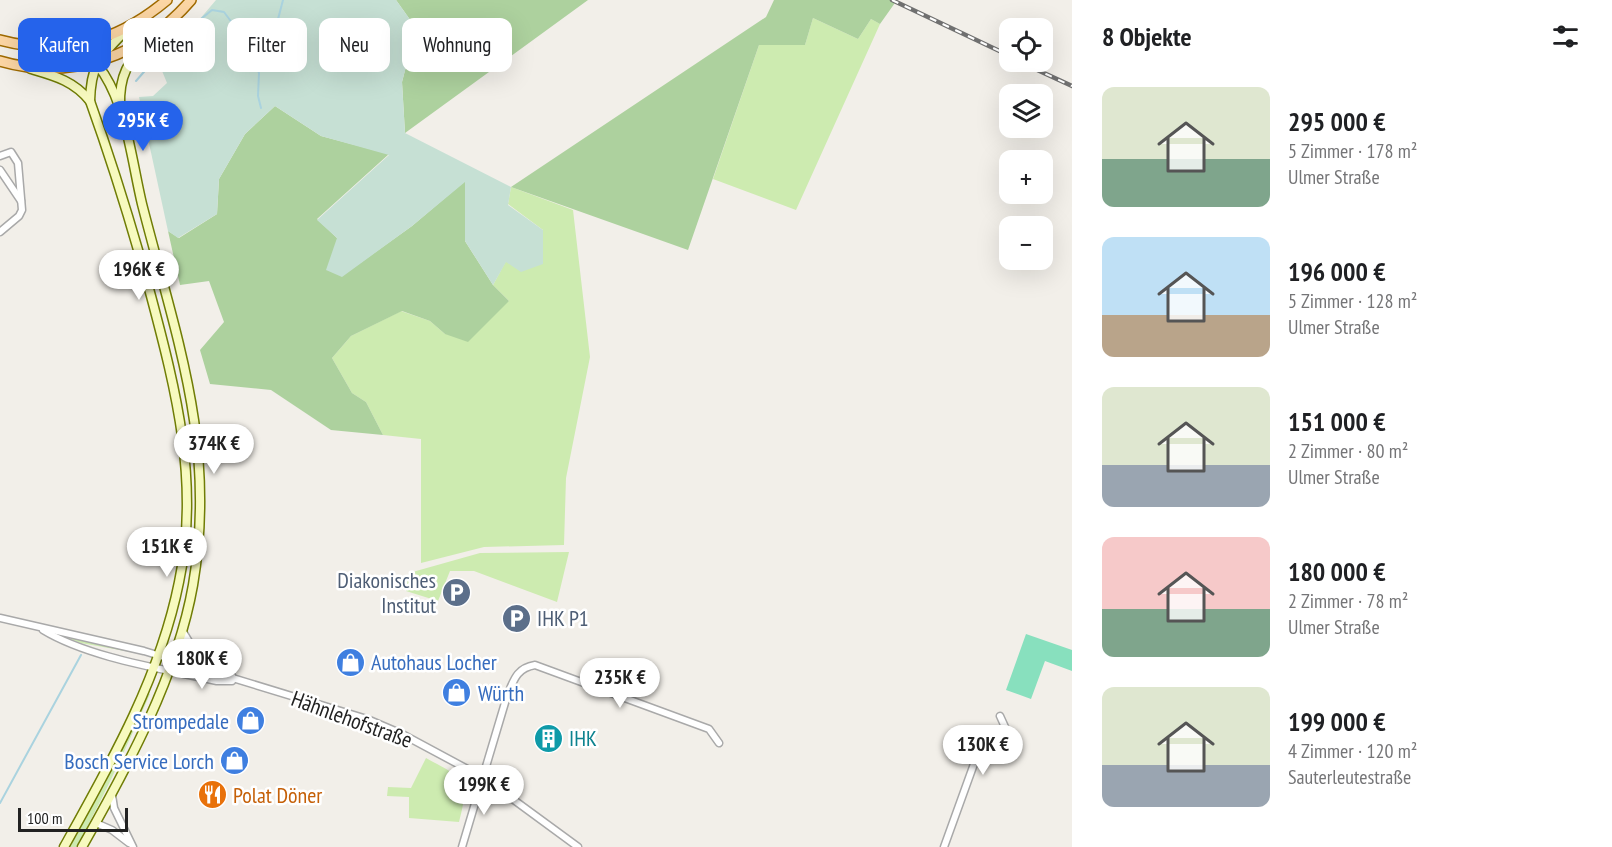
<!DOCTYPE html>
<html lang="de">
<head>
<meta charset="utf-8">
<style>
	body { margin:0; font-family:"PT Sans Narrow",sans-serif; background:#f2f2f2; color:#202124; height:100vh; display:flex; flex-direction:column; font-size:22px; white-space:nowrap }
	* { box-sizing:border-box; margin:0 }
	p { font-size:20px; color:#757577 }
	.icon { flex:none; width:33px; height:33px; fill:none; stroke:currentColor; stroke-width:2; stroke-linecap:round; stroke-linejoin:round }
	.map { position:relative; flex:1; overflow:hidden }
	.drawer { display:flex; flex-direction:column; background:#fff; width:540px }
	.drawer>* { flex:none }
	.hud { position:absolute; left:18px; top:18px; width:570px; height:54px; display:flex; gap:12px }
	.buttons { position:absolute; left:999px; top:18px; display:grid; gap:12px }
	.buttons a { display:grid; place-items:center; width:54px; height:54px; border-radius:12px; background:#fff; box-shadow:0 6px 24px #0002; font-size:30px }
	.scale { position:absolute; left:18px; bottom:15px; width:110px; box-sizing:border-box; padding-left:6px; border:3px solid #222; border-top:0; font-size:16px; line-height:21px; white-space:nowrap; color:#222; -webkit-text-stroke:4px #fff; paint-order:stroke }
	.price { position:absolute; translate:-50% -51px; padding:0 14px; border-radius:21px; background:#fff; color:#222; font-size:20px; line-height:39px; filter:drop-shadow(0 2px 3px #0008) }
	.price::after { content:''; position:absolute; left:50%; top:36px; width:18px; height:14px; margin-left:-9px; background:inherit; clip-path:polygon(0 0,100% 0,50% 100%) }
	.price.current { background:#2563eb; color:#fff }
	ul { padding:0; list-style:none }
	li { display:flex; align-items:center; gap:18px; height:150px; padding:0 30px }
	li span { display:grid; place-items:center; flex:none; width:168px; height:120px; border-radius:12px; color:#555 }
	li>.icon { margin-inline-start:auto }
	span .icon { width:72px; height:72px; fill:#fffc; stroke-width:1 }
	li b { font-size:26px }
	h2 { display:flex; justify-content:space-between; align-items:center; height:72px; padding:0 30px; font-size:26px }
	.chip { padding:0 21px; border-radius:12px; background:#fff; box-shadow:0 6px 24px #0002; font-size:21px; line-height:54px }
	.chip.current { background:#2563eb; color:#fff }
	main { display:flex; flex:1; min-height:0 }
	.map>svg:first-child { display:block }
	.grass { fill:#cdebb0 }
	.forest { fill:#add19e }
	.wetland { fill:#c6e0d4 }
	.pitch { fill:#88e0be }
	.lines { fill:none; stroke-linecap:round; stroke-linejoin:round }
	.stream { stroke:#aad3df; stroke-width:2 }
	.street-casing { stroke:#a9a9a9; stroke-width:9 }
	.secondary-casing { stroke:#707d05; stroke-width:11 }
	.primary-casing { stroke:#a06b00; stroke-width:12 }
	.street { stroke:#fff; stroke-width:6 }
	.secondary { stroke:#f7fabf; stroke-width:8 }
	.primary { stroke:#fcd6a4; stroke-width:9 }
	.rail-casing { stroke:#707070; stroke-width:4.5 }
	.rail { stroke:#fff; stroke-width:2; stroke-dasharray:7; stroke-linecap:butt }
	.labels { text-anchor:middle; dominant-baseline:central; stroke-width:5; stroke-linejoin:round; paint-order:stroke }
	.service-label { font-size:22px; fill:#4e5e75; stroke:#fff; text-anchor:end }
	.shop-label { font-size:22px; fill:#366cbe; stroke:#fff; text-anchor:start }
	.street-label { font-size:22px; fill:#222; stroke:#fff }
	.culture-label { font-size:22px; fill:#0d838f; stroke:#fff; text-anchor:start }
	.food-label { font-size:22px; fill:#c56008; stroke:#fff; text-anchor:start }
</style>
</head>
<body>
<main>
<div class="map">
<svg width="1072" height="847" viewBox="0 0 1072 847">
	<rect width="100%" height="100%" fill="#f2efe9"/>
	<g class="grass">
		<polygon points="813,18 858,39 871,19 880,24 796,210 713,179 759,45 805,45"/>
		<polygon points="511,187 573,210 590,357 566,478 564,545 484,547 421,563 421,439 383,435 366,402 352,393 332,358 351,336 401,311 430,321 445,334 509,301 493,285 506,261 543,230 508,204"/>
		<polygon points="569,552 557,602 474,571 450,571 438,601 406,591 409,573 480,553"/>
		<polygon points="57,633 136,653 81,643 56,634"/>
		<path d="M 148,693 L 150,694 C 127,746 104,797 76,847 L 70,847 L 105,784 Z"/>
		<path d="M 426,758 C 462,778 471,778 459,822 L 409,818 L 409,797 L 387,796 L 388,787 L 411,788 Z"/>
	</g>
	<g class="forest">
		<polygon points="396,0 588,0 405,133 402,82 416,28"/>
		<polygon points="774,0 897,0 880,24 871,19 858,39 813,18 805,45 759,45 688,250 511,187 766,17"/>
		<polygon points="275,106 321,136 389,154 317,219 337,238 342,276 412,226 465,181 465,241 493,285 509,301 468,342 445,334 430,321 402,311 351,336 332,358 352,393 366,402 383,435 331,430 271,390 210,384 200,350 224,322 209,281 180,285 168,231 179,238 217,214 219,179 245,134"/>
	</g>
	<polygon class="wetland" points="216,0 396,0 416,28 402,82 405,133 511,187 508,205 543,230 543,264 521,272 506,262 493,285 465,241 465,182 412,226 342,277 326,270 337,238 317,220 389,155 321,136 275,106 245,134 219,179 217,214 178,238 168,231 139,97 153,96 167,83 160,66"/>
	<polygon class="pitch" points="1026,634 1072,650 1072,671 1045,661 1031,699 1006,690"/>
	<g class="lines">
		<g class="stream">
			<polyline points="245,40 259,73 258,96 261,108"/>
			<polyline points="136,81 163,50 212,10 224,12 245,40 252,38 261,23 277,23 283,0"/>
			<polyline points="0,803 81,655"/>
		</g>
		<defs>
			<g id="street">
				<polyline points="0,156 11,152 18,163 22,210 19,216 0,232"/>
				<polyline points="0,170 21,201"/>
				<polyline points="0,618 144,651 367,719 402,734 484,778 578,847"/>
				<path d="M 43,630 C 89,658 164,669 217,681 L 232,681"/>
				<polyline points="182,630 197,655 232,676"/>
				<polyline points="112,795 114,808 133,847"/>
				<polyline points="96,823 112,830 129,843"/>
				<path d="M 462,847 L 507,696 C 514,679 517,668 535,665 L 709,729 L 719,743"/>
				<polyline points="944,847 983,739 1005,727 1000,716"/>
			</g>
			<g id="secondary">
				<path d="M 58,49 C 76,53 94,57 104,74 C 127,110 132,162 142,204 C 176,337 217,445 193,585 C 177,676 127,768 82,847"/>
				<path d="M 31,69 C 55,76 74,81 90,101"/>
				<path d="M 120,106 C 119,73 129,62 149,38"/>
				<path d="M 64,847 C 111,763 160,677 179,582 C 200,484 176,390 151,296 C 133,230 113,165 90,101 C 91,62 101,57 127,29"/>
			</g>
			<g id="primary">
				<path d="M 0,40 C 64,57 117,42 167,0"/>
				<path d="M 0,61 C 71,82 144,55 191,0"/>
			</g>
		</defs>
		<use href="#street" class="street-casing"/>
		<use href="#secondary" class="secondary-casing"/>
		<use href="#primary" class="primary-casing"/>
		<use href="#street" class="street"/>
		<use href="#secondary" class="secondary"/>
		<use href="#primary" class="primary"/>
		<defs>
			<g id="rail">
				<polyline points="892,0 1010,56"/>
				<polyline points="1020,62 1072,86"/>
			</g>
		</defs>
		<use href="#rail" class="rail-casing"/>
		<use href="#rail" class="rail"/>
	</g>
	<defs>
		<symbol id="parking-disc" viewBox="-11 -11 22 22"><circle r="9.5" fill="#5c6f8a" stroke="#fff"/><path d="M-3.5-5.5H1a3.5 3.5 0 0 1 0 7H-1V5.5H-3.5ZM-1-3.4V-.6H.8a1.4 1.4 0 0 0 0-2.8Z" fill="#fff"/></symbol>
		<symbol id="shop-disc" viewBox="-11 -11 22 22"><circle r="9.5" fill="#3f7fe0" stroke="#fff"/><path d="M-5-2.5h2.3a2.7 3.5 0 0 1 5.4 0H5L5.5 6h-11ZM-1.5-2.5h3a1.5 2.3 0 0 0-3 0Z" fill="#fff"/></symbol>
		<symbol id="building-disc" viewBox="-11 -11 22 22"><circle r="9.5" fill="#0f9aa8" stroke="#fff"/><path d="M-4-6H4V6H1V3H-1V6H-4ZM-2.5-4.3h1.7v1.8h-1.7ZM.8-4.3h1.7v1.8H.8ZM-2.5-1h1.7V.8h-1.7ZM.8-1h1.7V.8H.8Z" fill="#fff"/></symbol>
		<symbol id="restaurant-disc" viewBox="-11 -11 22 22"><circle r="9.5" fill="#e8710a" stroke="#fff"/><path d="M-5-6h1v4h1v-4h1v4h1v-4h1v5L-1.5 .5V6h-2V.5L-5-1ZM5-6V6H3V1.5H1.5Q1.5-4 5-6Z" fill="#fff"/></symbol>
	</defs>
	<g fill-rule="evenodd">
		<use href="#parking-disc" x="440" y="576" width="33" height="33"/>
		<use href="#parking-disc" x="500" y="602" width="33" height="33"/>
		<use href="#shop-disc" x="334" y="646" width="33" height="33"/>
		<use href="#shop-disc" x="440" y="676" width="33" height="33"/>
		<use href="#shop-disc" x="234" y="704" width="33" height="33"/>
		<use href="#building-disc" x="532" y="722" width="33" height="33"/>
		<use href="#shop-disc" x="218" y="744" width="33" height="33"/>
		<use href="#restaurant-disc" x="196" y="778" width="33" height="33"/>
	</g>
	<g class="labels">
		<g class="service-label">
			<text x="436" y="580">Diakonisches<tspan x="436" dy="25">Institut</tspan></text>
			<text x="537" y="618" text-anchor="start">IHK P1</text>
		</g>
		<g class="shop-label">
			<text x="371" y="662">Autohaus Locher</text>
			<text x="478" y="693">Würth</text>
			<text x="229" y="721" text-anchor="end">Strompedale</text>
			<text x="214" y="761" text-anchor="end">Bosch Service Lorch</text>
		</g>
		<g class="street-label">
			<text transform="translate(352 719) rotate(20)">Hähnlehofstraße</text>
		</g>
		<g class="culture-label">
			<text x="569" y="738">IHK</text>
		</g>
		<g class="food-label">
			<text x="233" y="795">Polat Döner</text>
		</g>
	</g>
</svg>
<div class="buttons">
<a><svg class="icon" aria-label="locate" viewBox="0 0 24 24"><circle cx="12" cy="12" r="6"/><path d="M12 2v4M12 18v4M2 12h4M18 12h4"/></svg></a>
<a><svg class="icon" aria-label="layers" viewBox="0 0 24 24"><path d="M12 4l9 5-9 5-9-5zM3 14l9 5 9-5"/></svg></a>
<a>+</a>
<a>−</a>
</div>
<div class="scale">100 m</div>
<b class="price current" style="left:143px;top:152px">295K €</b>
<b class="price" style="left:139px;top:301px">196K €</b>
<b class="price" style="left:214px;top:475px">374K €</b>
<b class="price" style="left:167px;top:578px">151K €</b>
<b class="price" style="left:202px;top:690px">180K €</b>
<b class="price" style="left:620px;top:709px">235K €</b>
<b class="price" style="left:983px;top:776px">130K €</b>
<b class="price" style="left:484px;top:816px">199K €</b>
<div class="hud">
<a class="chip current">Kaufen</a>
<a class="chip">Mieten</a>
<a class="chip">Filter</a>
<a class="chip">Neu</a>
<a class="chip">Wohnung</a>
</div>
</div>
<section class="drawer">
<h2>8 Objekte<svg class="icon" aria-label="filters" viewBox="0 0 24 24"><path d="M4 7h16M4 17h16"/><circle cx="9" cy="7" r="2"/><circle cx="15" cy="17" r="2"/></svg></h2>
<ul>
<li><span style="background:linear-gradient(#dfe7d0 60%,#7fa58c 0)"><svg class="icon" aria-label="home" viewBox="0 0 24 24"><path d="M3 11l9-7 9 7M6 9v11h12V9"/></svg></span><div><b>295 000 €</b><p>5 Zimmer · 178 m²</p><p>Ulmer Straße</p></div></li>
<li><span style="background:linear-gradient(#bfe0f5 65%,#b9a48a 0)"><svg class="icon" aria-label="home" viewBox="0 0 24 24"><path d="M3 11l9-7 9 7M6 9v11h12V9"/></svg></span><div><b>196 000 €</b><p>5 Zimmer · 128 m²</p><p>Ulmer Straße</p></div></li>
<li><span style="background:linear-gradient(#dfe7d0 65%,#9aa5b1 0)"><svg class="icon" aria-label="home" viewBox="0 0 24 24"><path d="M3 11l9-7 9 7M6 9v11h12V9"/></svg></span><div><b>151 000 €</b><p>2 Zimmer · 80 m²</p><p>Ulmer Straße</p></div></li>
<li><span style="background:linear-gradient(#f6c9c9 60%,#7fa58c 0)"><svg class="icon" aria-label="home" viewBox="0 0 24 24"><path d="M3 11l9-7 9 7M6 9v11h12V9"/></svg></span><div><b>180 000 €</b><p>2 Zimmer · 78 m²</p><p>Ulmer Straße</p></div></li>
<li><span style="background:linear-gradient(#dfe7d0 65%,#9aa5b1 0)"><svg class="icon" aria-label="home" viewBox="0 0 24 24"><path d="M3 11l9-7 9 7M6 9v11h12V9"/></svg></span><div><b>199 000 €</b><p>4 Zimmer · 120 m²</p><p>Sauterleutestraße</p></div></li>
</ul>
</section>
</main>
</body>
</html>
